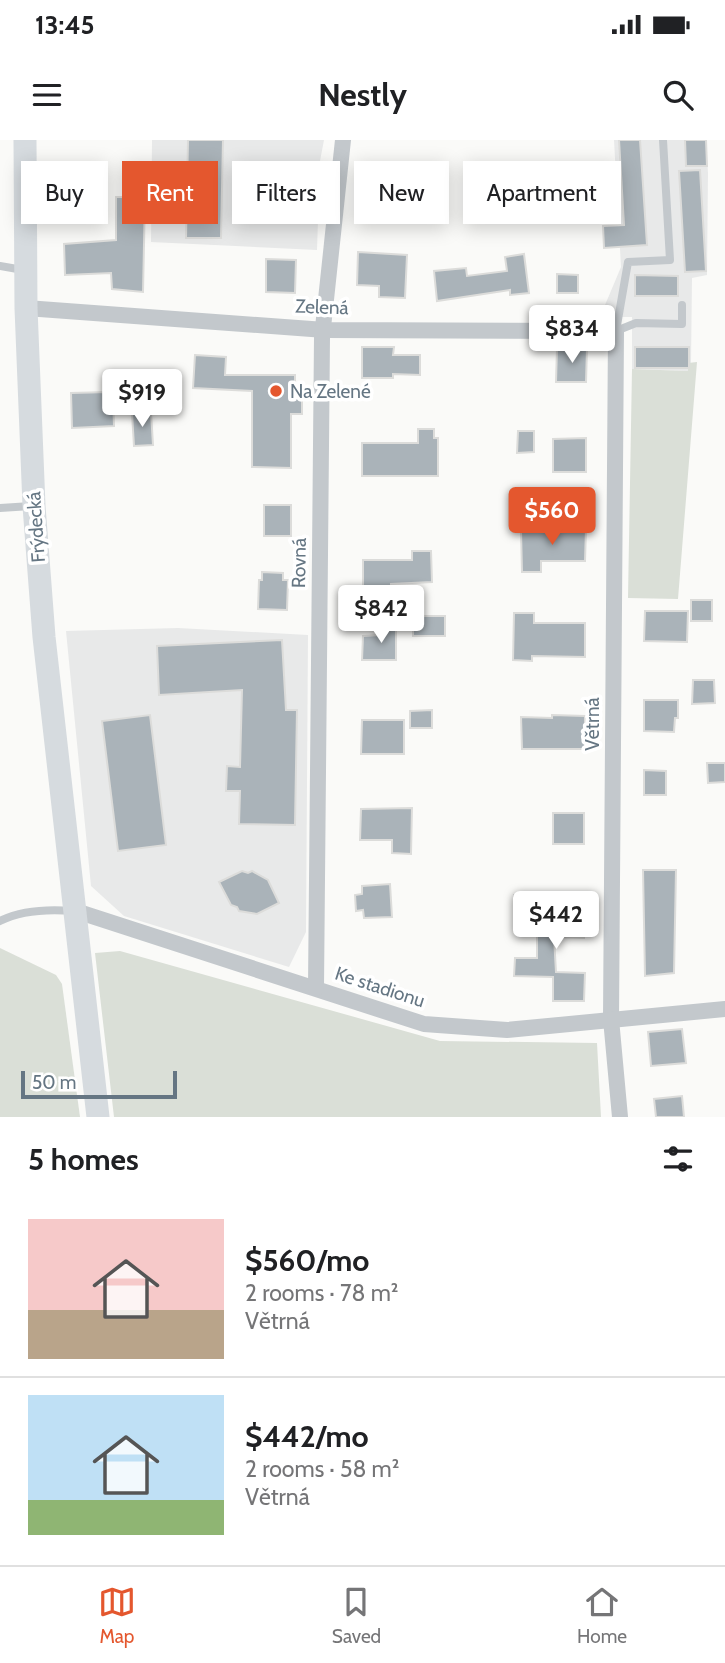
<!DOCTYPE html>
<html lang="en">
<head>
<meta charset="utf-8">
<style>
	body { margin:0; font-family:Cabin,sans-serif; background:#f2f2f2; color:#202124; height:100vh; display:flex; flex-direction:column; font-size:26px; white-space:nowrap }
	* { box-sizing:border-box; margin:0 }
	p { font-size:23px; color:#757577 }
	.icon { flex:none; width:38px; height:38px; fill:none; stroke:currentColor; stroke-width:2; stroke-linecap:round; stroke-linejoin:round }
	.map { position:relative; height:977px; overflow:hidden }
	.panel { display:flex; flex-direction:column; background:#fff; flex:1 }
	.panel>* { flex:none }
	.guide { position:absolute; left:21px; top:21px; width:684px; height:63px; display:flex; gap:14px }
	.scale { position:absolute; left:21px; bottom:18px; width:156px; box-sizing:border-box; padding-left:7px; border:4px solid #657683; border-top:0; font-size:19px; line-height:24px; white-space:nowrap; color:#657683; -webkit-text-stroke:5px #fff; paint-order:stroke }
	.price { position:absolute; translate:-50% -60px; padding:0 16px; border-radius:7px; background:#fff; color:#222; font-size:23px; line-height:46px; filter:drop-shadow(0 2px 4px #0008) }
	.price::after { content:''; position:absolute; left:50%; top:42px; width:21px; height:16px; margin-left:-10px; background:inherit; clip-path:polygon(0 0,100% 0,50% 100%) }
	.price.selected { background:#e4572e; color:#fff }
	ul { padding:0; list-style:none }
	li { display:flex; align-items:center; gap:21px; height:175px; padding:0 28px }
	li+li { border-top:2px solid #e0e0e0 }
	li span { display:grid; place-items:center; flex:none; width:196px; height:140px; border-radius:0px; color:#555 }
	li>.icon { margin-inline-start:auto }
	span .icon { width:84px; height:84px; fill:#fffc; stroke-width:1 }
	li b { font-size:30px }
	h2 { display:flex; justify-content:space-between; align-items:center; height:84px; padding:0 28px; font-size:30px }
	.tag { padding:0 24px; border-radius:0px; background:#fff; box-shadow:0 4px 18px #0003; font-size:24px; line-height:63px }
	.tag.selected { background:#e4572e; color:#fff }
	.status { display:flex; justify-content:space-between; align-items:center; height:49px; padding:0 35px; background:#fff; direction:ltr }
	.status svg { height:19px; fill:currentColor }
	header { display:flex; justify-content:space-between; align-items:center; height:91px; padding:0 28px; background:#fff; font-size:32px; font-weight:800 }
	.dock { display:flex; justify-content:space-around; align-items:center; height:98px; border-top:2px solid #e0e0e0; background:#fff; font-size:19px; color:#757577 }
	.dock a { display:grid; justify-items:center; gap:4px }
	.dock .selected { color:#e4572e }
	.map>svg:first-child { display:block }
	.built { fill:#e8e9e9 }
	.green { fill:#dadfd7 }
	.building { fill:#aab3b9; stroke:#dcdcda; stroke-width:2 }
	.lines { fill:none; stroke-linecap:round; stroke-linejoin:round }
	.lane { stroke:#c3c8cc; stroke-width:8 }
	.street { stroke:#c3c8cc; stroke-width:16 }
	.secondary { stroke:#d6dbdf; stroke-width:23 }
	.poi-dot { fill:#e4572e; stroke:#fff; stroke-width:2.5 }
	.labels { text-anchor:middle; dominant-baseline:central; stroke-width:7; stroke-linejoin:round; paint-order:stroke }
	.street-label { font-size:19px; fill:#657683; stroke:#fff }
	.poi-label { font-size:19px; fill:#657683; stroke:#fff; text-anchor:start }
</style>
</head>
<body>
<div class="status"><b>13:45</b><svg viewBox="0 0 49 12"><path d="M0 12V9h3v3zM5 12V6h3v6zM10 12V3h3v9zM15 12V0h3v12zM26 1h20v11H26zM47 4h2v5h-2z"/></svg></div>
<header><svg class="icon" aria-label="menu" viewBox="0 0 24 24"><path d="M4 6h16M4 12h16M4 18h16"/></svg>Nestly<svg class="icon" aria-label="search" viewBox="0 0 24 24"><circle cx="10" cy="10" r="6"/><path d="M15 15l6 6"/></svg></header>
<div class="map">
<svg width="725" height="977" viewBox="0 0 725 977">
	<rect width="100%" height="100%" fill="#fafaf8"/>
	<g class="built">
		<polygon points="152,0 324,0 320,21 317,110 151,102"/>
		<polygon points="614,0 706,0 708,33 707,135 692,138 691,223 688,223 688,231 632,229 632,177 600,177 621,127"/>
		<polygon points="178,488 308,495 306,792 289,827 124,776 91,746 66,491"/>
	</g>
	<g class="green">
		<polygon points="697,222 678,459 628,458 632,229 688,231 688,223"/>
		<polygon points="0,808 56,835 62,844 80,977 0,977"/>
		<polygon points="120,811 440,901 597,903 601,977 114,977 95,813"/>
	</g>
	<g class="building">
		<polygon points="188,0 223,0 221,98 186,98"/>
		<polygon points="619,0 640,0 647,105 604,108 603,86 624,85"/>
		<polygon points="685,0 706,0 707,26 686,26"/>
		<polygon points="700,30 706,131 685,132 679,31"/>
		<polygon points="116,57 145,57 143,152 112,149 111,133 65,135 64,104 116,100"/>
		<polygon points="358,112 407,115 405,158 379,157 379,146 357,145"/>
		<polygon points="524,114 529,153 510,155 510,150 437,161 434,131 466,128 467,136 507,131 505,117"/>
		<polygon points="266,119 296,120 295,153 266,152"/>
		<polygon points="557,134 578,135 578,153 557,153"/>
		<polygon points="635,135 678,136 678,156 635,156"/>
		<polygon points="362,207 394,207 393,215 420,215 420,235 393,234 393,238 362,238"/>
		<rect x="635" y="207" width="54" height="21"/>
		<polygon points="557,208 587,208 586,242 556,242"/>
		<polygon points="195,215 226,217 225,235 295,235 295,252 302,252 302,274 291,274 291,328 252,327 252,251 193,248"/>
		<polygon points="109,252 109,257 113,257 114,286 72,288 71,253"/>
		<polygon points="151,272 153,305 134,306 132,273"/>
		<polygon points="418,289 434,289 434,298 438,298 438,336 362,336 362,303 418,303"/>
		<polygon points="518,291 534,291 534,312 517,313"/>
		<polygon points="586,298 586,332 553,332 553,299"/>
		<rect x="264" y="365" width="27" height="31"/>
		<polygon points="586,389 585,421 541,421 541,432 522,432 521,391"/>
		<polygon points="412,411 431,411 432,442 391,444 391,451 363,451 363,420 412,420"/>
		<polygon points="262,432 283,433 283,440 288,440 287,470 258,469 259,440 262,440"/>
		<rect x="691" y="460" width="21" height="21"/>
		<polygon points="645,471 688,471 687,502 644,501"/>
		<polygon points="514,473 534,473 534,483 585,483 585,517 532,516 532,521 513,520"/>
		<rect x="413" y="476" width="32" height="20"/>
		<polygon points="380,487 396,487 396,520 362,520 363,496 380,495"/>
		<polygon points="282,500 286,570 297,570 295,685 239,684 240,651 226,651 227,626 240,627 242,550 159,555 157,506"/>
		<polygon points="693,540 714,540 715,563 692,564"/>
		<polygon points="644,560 678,560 678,578 675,578 674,592 644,591"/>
		<polygon points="432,570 432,588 410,588 410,571"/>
		<polygon points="150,575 166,705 118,711 102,581"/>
		<polygon points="552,575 585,576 585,609 522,609 521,577 552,578"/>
		<polygon points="362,580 404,580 404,614 361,614"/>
		<polygon points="707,623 725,623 725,642 708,643"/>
		<polygon points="644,630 666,631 666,655 644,655"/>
		<polygon points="412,668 411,714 392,713 392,700 360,700 361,669"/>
		<rect x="553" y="673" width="31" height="31"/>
		<polygon points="643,730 676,730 674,833 645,836"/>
		<polygon points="242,731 248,733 252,731 268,740 279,763 257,774 239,771 237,767 231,765 219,742"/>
		<polygon points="390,744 392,777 364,778 363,770 356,771 355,755 362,754 362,746"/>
		<polygon points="514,755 534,755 533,781 515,781"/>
		<polygon points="537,766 584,766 584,798 554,797 556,832 585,833 584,861 553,861 553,837 514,836 515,818 537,818"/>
		<polygon points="682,889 686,923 651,926 648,892"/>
		<polygon points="682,956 684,977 656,977 654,959"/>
	</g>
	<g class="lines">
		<g class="lane">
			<polyline points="0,126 23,130"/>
			<polyline points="616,191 628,122 670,120 663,0"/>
			<polyline points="616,191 636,183 682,184 682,165"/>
			<polyline points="0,368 31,366"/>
			<path d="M 0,781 C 22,770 48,769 73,771"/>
		</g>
		<g class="street">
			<polyline points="26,168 325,190 616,191 611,879 620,977"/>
			<polyline points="76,771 424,884 507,890 725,869"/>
			<polyline points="316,848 322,197 343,0"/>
		</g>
		<polyline class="secondary" points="25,0 26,168 34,366 44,497 98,977"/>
	</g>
	<circle class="poi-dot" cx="276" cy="251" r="7"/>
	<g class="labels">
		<g class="street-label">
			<text transform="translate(322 167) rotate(2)">Zelená</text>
			<text transform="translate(36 387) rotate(-94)">Frýdecká</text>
			<text transform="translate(299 423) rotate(-89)">Rovná</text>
			<text transform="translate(592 584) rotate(-90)">Větrná</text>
			<text transform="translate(380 847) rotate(18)">Ke stadionu</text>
		</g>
		<g class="poi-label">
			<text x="290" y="251">Na Zelené</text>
		</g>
	</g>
</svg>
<div class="scale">50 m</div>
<b class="price" style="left:572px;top:225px">$834</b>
<b class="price" style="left:142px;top:289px">$919</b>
<b class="price selected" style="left:552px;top:407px">$560</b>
<b class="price" style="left:381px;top:505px">$842</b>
<b class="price" style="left:556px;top:811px">$442</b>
<div class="guide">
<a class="tag">Buy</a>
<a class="tag selected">Rent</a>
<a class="tag">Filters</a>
<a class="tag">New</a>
<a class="tag">Apartment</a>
</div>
</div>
<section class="panel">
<h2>5 homes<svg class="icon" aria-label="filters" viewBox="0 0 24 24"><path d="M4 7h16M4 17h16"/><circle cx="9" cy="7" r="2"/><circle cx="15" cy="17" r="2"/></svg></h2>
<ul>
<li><span style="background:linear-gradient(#f6c9c9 65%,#b9a48a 0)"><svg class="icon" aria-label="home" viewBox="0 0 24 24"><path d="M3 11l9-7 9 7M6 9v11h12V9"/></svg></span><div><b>$560/mo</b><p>2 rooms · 78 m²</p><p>Větrná</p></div></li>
<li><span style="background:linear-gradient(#bfe0f5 75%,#8fb573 0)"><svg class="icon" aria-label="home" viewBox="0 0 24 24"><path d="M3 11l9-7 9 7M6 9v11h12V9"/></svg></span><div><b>$442/mo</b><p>2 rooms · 58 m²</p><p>Větrná</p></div></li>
</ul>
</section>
<nav class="dock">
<a class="selected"><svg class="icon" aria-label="map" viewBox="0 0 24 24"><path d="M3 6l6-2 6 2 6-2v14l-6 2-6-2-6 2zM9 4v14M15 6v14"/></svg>Map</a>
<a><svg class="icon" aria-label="saved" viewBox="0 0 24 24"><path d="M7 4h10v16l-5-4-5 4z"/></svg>Saved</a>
<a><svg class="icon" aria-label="home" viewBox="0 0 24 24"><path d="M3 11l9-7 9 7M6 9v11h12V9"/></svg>Home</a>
</nav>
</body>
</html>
